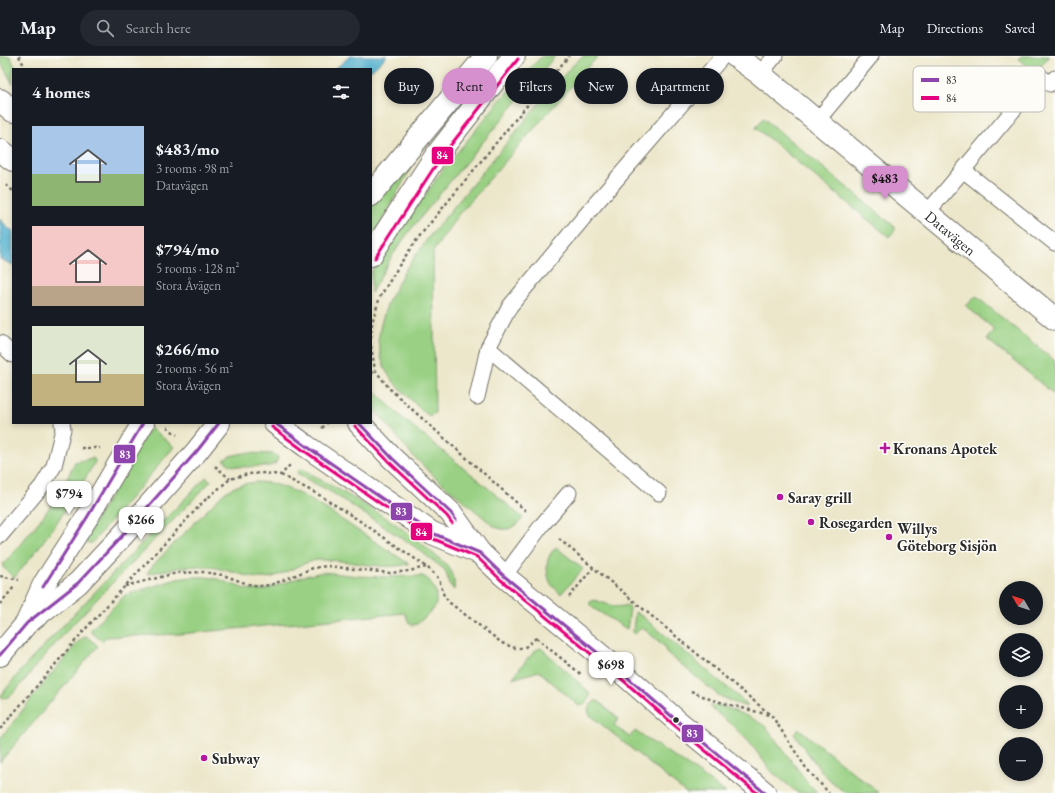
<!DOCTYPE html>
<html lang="en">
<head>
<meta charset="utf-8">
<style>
	body { margin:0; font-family:"EB Garamond",serif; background:#242831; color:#f1f3f6; height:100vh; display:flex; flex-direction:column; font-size:15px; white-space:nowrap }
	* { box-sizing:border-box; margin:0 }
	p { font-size:13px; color:#9ea1a6 }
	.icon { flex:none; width:22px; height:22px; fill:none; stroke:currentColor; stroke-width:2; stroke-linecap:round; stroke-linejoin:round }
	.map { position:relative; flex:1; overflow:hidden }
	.sheet { position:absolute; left:12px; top:12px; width:360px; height:356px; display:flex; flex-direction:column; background:#171b24; border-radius:0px; box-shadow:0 2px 6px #0003 }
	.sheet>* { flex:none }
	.top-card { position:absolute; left:384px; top:12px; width:380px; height:36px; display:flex; gap:8px }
	.needle { width:26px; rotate:309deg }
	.controls { position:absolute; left:999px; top:525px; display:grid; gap:8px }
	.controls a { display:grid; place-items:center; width:44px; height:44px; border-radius:50%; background:#171b24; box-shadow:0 2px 6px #0003; font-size:20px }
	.price { position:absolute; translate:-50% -34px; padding:0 9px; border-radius:8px; background:#fff; color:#222; font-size:13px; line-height:26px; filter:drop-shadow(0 1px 2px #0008) }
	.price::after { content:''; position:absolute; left:50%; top:24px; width:12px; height:9px; margin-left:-6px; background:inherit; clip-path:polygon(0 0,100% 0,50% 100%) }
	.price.current { background:#d690ce; color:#111 }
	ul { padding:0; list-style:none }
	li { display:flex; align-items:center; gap:12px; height:100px; padding:0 20px }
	li span { display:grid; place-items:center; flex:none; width:112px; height:80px; border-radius:0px; color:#555 }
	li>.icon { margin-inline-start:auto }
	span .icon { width:48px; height:48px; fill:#fffc; stroke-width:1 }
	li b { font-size:17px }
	h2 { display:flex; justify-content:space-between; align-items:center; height:48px; padding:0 20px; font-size:17px }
	.tag { padding:0 14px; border-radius:18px; background:#171b24; box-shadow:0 2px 6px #0003; font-size:14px; line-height:36px }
	.tag.current { background:#d690ce; color:#111 }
	header { display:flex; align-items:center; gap:24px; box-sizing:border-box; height:56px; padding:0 20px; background:#171b24; border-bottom:1px solid #363941 }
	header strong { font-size:19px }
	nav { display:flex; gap:22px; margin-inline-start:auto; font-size:14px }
	.search { width:280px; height:36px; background:#242831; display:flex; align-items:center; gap:10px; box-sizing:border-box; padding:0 14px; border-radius:22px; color:#9ea1a6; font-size:15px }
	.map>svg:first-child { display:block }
	.green { fill:#99d083; stroke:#627e57 }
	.water { fill:#4daecc; stroke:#3c6c7c }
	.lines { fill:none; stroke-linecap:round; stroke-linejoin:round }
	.service-casing { stroke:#6f6d63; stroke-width:17 }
	.minor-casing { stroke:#6f6d63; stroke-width:24 }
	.tertiary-casing { stroke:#6f6d63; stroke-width:24 }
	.path { stroke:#6f6d63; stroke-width:2.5; stroke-dasharray:3 3; stroke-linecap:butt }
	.service { stroke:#fff; stroke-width:15 }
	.minor { stroke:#fff; stroke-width:22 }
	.tertiary { stroke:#fff; stroke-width:22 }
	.bus-1-casing { stroke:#fdfcf7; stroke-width:6 }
	.bus-2-casing { stroke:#fdfcf7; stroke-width:6 }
	.bus-1 { stroke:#8e44ad; stroke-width:3 }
	.bus-2 { stroke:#e5007d; stroke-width:3 }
	.poi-dot { fill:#b5179e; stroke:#fdfcf7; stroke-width:1.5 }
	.bus-dot { fill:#2b2b2b; stroke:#fdfcf7; stroke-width:1.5 }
	.labels { text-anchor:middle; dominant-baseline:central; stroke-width:3; stroke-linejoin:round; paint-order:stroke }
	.street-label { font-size:15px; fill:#2b2b2b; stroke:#fdfcf7 }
	.poi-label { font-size:15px; font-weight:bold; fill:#2b2b2b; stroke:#fdfcf7; text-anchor:start }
	.key { fill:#fdfcf7; stroke:#bebdba; stroke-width:1 }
	.key-label { font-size:11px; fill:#2b2b2b }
	.line-badge { stroke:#fdfcf7; stroke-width:1.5 }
	.badge-label { font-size:11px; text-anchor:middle; font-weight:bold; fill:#fff }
</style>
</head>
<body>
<header>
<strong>Map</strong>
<div class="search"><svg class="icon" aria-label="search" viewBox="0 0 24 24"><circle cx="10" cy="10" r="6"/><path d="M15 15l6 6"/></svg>Search here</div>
<nav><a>Map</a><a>Directions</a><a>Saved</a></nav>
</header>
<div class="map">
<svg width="1055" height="737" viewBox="0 0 1055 737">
	<rect width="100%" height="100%" fill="#fdfcf7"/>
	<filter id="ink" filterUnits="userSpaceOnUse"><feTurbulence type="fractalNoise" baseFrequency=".025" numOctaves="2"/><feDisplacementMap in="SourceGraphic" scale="8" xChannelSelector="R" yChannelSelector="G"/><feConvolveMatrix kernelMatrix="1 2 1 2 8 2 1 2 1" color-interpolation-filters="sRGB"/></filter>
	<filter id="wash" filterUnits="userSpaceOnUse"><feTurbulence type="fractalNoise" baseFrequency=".012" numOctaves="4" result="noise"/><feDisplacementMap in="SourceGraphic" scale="16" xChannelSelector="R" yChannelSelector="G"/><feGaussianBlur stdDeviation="0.9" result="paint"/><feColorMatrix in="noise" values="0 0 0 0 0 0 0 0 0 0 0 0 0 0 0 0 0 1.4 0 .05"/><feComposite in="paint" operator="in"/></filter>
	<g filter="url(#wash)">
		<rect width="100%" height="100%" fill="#ece7cb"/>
		<g class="green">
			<polygon points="0,0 10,0 16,13 13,13 13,28 0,5"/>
			<polygon points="542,0 555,0 462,111 408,177 392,200 371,237 371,216 442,115 501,43 525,17"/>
			<polygon points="583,0 598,0 458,159 433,196 435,357 429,360 416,349 393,325 386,315 381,302 378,285 381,267 388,246 405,214 428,182 547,38 572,10"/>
			<polygon points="1021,0 1049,0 1036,16 1018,3"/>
			<polygon points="763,62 895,171 895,174 889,181 756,72"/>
			<polygon points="408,103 414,104 412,110 371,184 371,150"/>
			<polygon points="975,241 978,242 1055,305 1055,339 987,283 994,273 966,250"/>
			<path d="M 371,331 L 397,357 L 419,376 L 475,421 L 523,462 C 516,472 506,476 495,471 L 435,421 L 411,398 L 371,349 Z"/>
			<polygon points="150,371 174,391 92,487 88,487 86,485 85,483"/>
			<polygon points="244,397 273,398 278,401 278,403 275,408 269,410 240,411 230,409 224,404 230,400"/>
			<path d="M 93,402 L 95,404 L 95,406 C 71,447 45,486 14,522 L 2,510 C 23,484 46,460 63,431 C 68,423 70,414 75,406 Z"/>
			<path d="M 300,413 L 301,413 C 330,429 360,445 388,463 C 410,477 429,494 448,510 C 453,517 455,526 454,534 L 450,529 L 445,514 L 418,493 L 331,436 L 299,419 L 297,416 Z"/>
			<path d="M 206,421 L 211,425 L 70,571 L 38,608 L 13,638 C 9,641 5,643 0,641 C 21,612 47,587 71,561 C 116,514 161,467 206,421 Z"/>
			<path d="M 256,426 L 270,427 L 286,432 L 302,439 L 324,452 L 409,508 C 379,515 349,503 318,504 C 303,505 284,520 267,522 C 253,524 226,513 210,511 C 188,508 168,514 147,518 L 147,517 L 153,509 L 223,438 C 235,429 242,428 256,426 Z"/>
			<path d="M 556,491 L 583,513 L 561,538 C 558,535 554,532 551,528 C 547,520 545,507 550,499 C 551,496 554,494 556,491 Z"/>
			<polygon points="323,516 358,520 384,521 423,520 429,524 436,536 436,548 433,554 417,568 413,569 409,567 405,557 180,578 106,581 102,585 90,575 125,539 135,536 177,523 192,521 206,521 218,523 245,533 254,534 264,534 301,521"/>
			<path d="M 593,544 C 605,546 615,554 627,549 L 630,553 L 627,573 L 593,552 L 590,549 L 590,546 Z"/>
			<polygon points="635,556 643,561 747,648 747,651 735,647 718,639 666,596 664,590 642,571 635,578 633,576"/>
			<polygon points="86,580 98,590 0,706 0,683 47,623 79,585"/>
			<path d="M 541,592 L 588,635 L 590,640 C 587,644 585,649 579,650 L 539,615 L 512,623 C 515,618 533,595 538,593 C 539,592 540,593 541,592 Z"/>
			<path d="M 595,645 L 598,645 L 619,663 L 614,669 L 629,681 L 635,675 L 690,711 L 726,737 L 686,737 L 590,659 C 586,653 590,649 595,645 Z"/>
			<path d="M 717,649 L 722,650 C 736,656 753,661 766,671 L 808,727 L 818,737 L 798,737 L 771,715 L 750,687 L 733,670 L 712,653 L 710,650 Z"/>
			<polygon points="799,673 879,737 845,737 830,724 821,715 794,678"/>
		</g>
		<g class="water">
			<polygon points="350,0 387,0 371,15 371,13 335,13"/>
			<polygon points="0,163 9,173 13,174 13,209 0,203"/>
		</g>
	</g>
	<g filter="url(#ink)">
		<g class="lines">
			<defs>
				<g id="service">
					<polyline points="760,18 775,0"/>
					<polyline points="816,66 871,0"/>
					<polyline points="963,114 1055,187"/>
					<polyline points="927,157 1041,21 1050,28 1055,22"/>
					<polyline points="0,287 13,299"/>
					<polyline points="488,292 659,437"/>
					<polyline points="477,341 488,292 510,250 596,147 723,0"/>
					<polyline points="0,480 42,430 54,410 63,373 62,367"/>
					<polyline points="504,520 542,469 569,437"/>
				</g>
				<g id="minor">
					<path id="s1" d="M 735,0 L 760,18 L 1055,263"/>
					<polyline points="275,367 306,390 432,477 480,497"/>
					<polyline points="359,367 392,402 451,457 480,497 504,520 627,621 676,664 765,737"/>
				</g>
				<g id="tertiary">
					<polyline points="0,44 13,55"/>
					<polyline points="0,94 13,104"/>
					<polyline points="371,139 486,0"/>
					<polyline points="371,199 435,101 514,0"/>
					<polyline points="28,564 44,528 88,460 143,367"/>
					<polyline points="0,599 27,567 78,527 122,480 197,395 219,367"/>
				</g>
			</defs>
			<use href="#service" class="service-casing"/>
			<use href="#minor" class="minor-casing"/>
			<use href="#tertiary" class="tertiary-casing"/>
			<g class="path">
				<polyline points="19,0 26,13"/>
				<polyline points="6,129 13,135"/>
				<polyline points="371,282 372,266 380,241 400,208 418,182 514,65 569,0"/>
				<polyline points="371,290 375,314 390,333 416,357 526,455"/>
				<polyline points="371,318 375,314"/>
				<polyline points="167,371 177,379"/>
				<polyline points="322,372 327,367"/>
				<polyline points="81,392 100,392"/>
				<polyline points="215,410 230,423"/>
				<polyline points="281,419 321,440 360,465 427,511 439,523 444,540 450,547 502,587 515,592 524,592 536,582"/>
				<polyline points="559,483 772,660 806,712 829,737"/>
				<polyline points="0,520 19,524"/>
				<polyline points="125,530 177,517 203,516 223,519 248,528 260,530 271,529 313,512 327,510 390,517 409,515 426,511"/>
				<polyline points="569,541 593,512"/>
				<polyline points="0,548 14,531"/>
				<polyline points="536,582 582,619"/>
				<polyline points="691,635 712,644 769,659"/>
				<polyline points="0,673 88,570 204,445 230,423 248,418 265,417 281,419 290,409"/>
			</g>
			<use href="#service" class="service"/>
			<use href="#minor" class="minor"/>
			<use href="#tertiary" class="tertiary"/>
			<defs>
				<g id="bus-1">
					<polyline points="275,367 306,390 432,477 480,497 504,520 627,621 676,664 765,737"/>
					<polyline points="359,367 392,402 451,457 456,464"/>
					<polyline points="43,531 88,460 143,367"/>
					<polyline points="0,599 27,567 78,527 122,480 197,395 219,367"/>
				</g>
				<g id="bus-2">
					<polyline points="375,202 439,104 518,3"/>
					<polyline points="355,370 389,406 447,460 452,467"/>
					<polyline points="272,371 303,394 429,481 477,501 501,524 624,625 673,668 757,737"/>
				</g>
			</defs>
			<use href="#bus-1" class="bus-1-casing"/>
			<use href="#bus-2" class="bus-2-casing"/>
			<use href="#bus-1" class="bus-1"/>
			<use href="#bus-2" class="bus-2"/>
		</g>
	</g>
	<g class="poi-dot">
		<path d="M883 386h4v4h4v4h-4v4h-4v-4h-4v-4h4z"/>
		<circle cx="780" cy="441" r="4"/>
		<circle cx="811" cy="466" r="4"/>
		<circle cx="889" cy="481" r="4"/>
		<circle cx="204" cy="702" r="4"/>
	</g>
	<circle class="bus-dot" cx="676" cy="664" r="3.5"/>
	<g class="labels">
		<g class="street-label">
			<text stroke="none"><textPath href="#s1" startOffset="279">Datavägen</textPath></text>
		</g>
		<g class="poi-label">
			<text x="893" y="392">Kronans Apotek</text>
			<text x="788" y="441">Saray grill</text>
			<text x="819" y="466">Rosegarden</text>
			<text x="897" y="472">Willys<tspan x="897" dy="17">Göteborg Sisjön</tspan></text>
			<text x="212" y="702">Subway</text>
		</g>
	</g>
	<rect x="913" y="10" width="132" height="46" rx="6" class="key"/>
	<rect x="921" y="22" width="18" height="4" fill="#8e44ad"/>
	<rect x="921" y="40" width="18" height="4" fill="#e5007d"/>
	<g class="key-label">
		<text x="946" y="28">83</text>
		<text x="946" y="46">84</text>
	</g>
	<g class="line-badge">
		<rect x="431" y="90" width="23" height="19" rx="4" fill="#e5007d"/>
		<rect x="113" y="388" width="23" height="20" rx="4" fill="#8e44ad"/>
		<rect x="390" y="446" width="23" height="19" rx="4" fill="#8e44ad"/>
		<rect x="410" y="466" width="23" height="19" rx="4" fill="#e5007d"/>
		<rect x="681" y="668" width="23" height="19" rx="4" fill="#8e44ad"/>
	</g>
	<g class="badge-label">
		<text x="442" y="103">84</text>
		<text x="125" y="402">83</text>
		<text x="401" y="459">83</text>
		<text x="421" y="480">84</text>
		<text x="692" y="681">83</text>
	</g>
</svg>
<div class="controls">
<a><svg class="needle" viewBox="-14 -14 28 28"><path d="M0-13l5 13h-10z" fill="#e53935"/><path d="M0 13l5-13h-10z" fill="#9ea1a6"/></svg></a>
<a><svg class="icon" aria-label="layers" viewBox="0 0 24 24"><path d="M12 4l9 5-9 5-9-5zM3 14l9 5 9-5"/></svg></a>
<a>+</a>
<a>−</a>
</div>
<b class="price current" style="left:885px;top:144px">$483</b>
<b class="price" style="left:69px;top:459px">$794</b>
<b class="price" style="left:141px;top:485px">$266</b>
<b class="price" style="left:611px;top:630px">$698</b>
<div class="top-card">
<a class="tag">Buy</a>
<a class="tag current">Rent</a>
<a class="tag">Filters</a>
<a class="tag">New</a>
<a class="tag">Apartment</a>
</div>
<section class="sheet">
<h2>4 homes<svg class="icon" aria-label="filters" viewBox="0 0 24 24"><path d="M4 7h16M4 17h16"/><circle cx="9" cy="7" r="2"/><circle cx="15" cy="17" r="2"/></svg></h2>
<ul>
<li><span style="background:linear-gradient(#a9c7e8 60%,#8fb573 0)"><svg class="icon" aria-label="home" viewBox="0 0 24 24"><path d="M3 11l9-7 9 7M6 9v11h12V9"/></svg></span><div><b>$483/mo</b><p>3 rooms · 98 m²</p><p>Datavägen</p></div></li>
<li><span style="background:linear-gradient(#f6c9c9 75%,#b9a48a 0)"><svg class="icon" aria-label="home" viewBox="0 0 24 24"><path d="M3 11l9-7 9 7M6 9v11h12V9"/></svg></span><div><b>$794/mo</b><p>5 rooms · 128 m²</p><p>Stora Åvägen</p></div></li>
<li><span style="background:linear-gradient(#dfe7d0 60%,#c2b280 0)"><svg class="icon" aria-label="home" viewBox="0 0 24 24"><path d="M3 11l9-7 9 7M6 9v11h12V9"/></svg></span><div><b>$266/mo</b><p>2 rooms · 56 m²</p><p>Stora Åvägen</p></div></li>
</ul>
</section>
</div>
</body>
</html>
